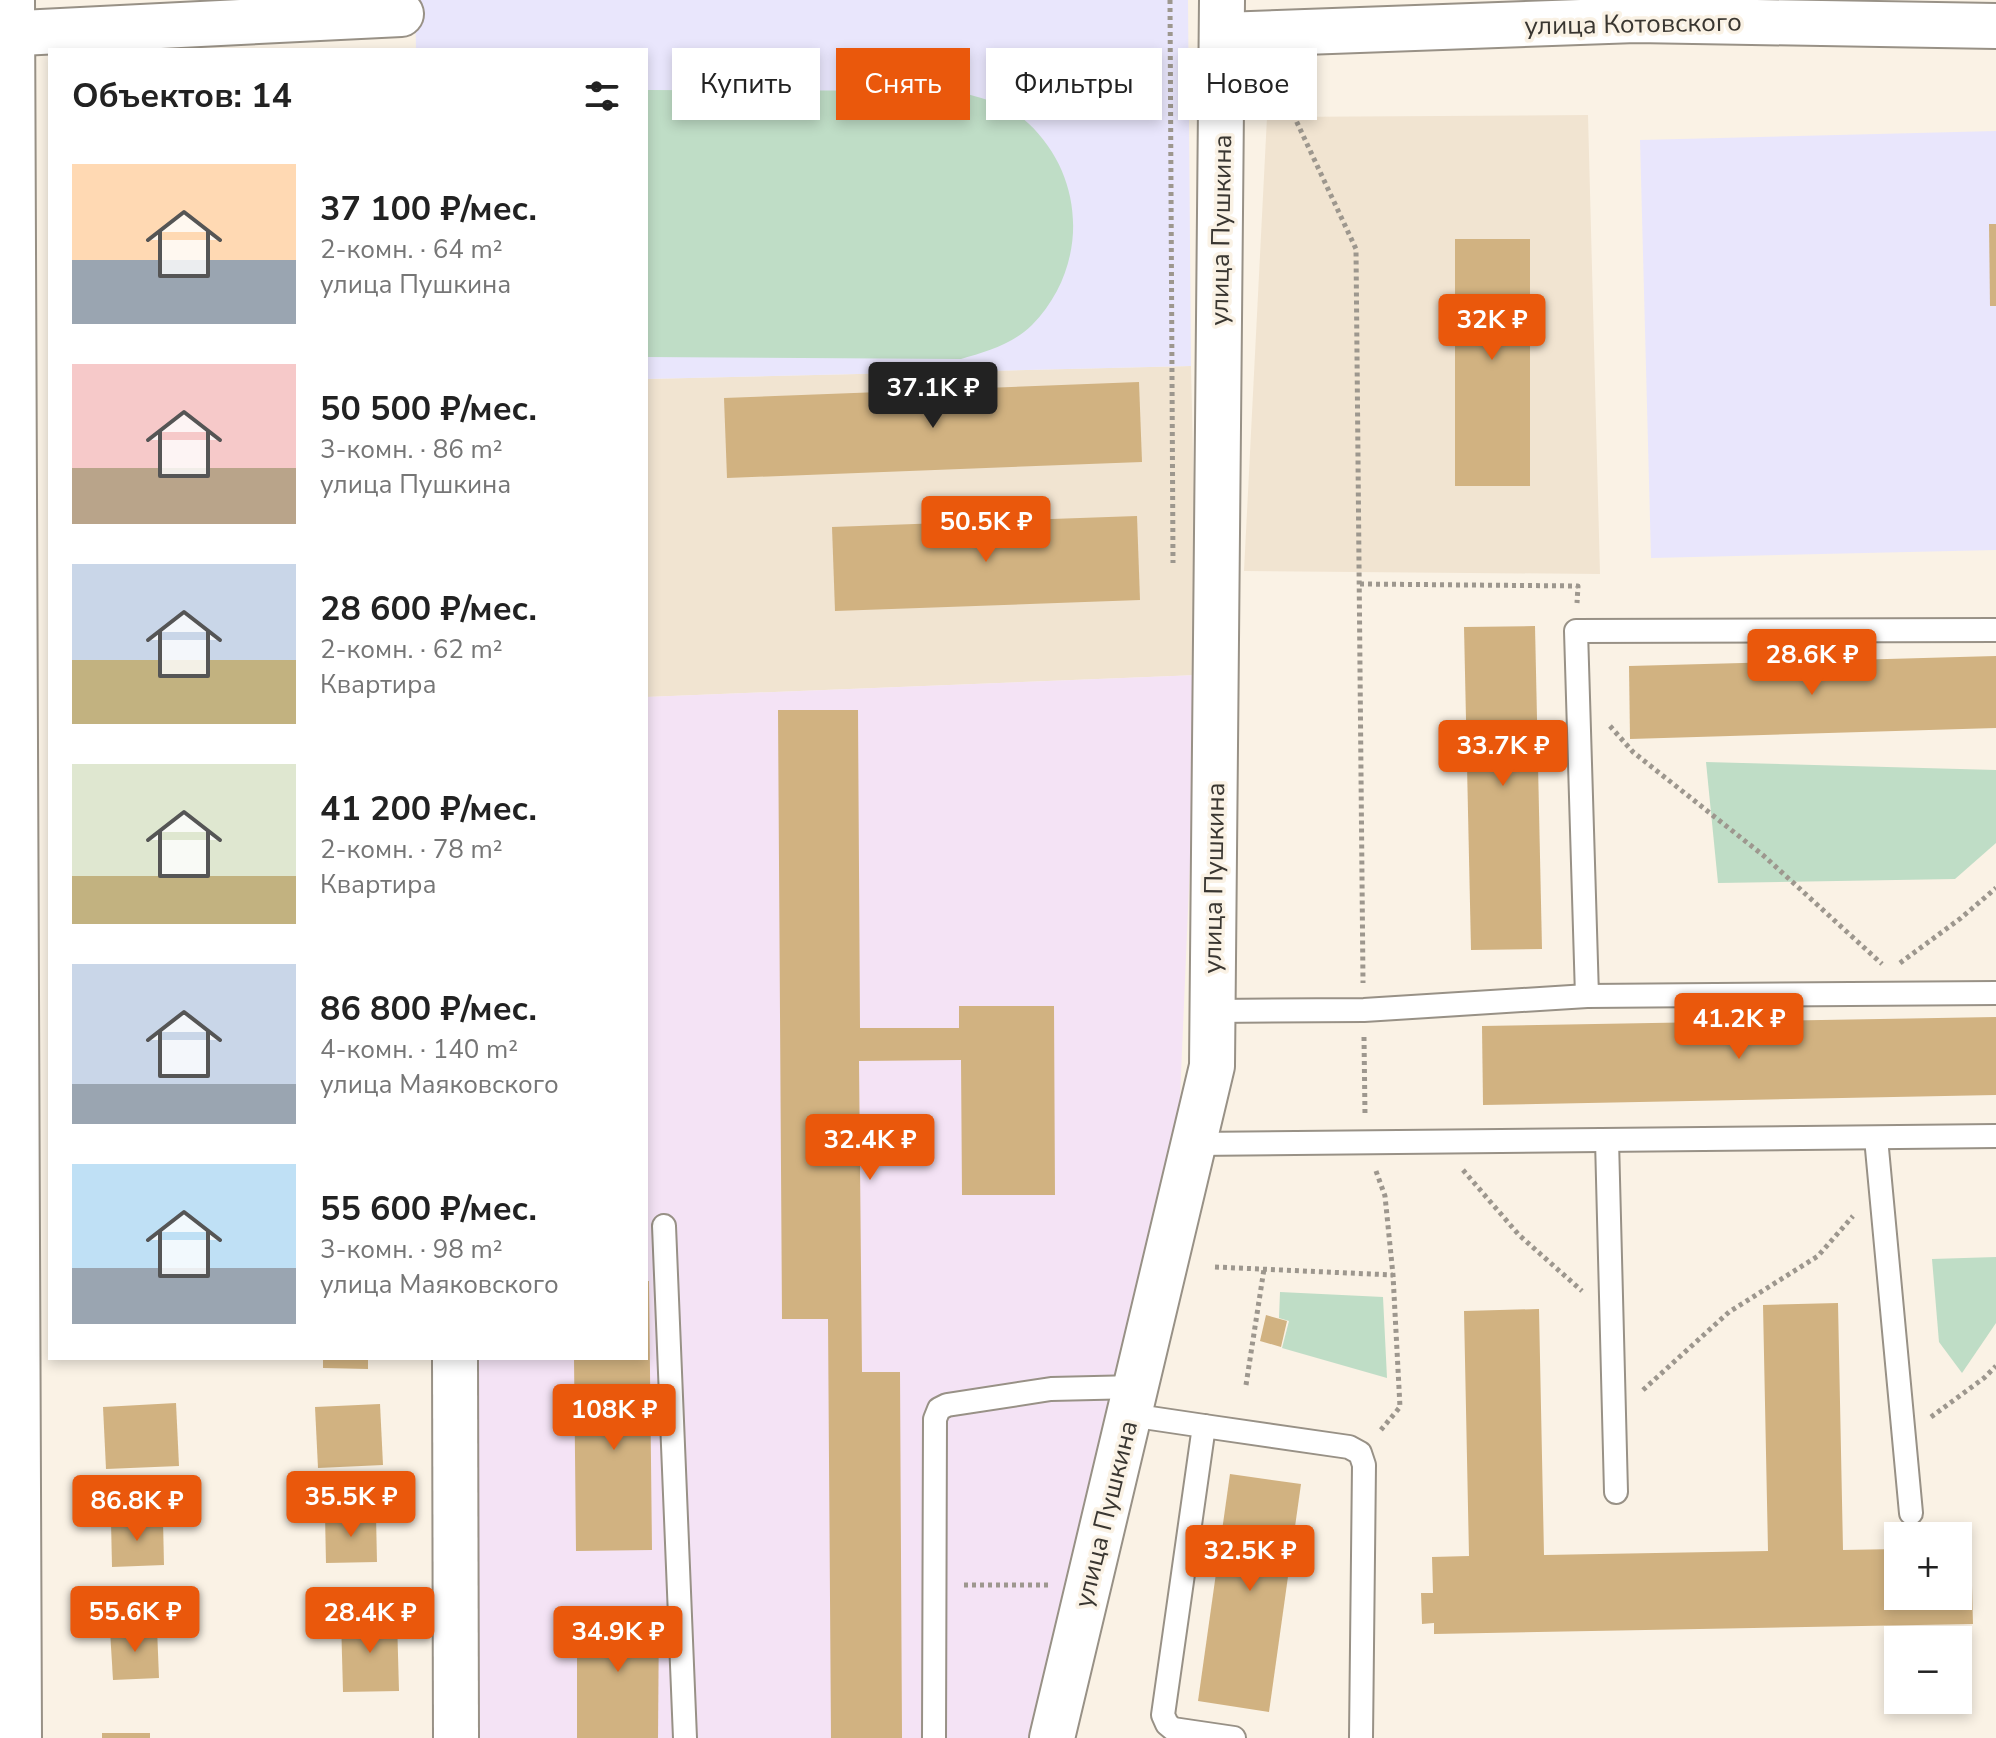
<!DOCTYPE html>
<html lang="ru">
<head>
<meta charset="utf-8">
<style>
	body { margin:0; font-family:"Nunito Sans",sans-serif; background:#f6f6f6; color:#222; height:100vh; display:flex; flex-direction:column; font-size:30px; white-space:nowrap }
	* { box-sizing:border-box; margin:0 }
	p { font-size:26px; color:#767676 }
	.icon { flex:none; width:44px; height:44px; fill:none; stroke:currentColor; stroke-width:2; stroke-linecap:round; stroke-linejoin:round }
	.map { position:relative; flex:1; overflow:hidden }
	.sheet { position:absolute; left:48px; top:48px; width:600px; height:1312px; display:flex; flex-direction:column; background:#fff; border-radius:0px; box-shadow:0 4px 12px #0003 }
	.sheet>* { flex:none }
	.guide { position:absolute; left:672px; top:48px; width:760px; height:72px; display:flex; gap:16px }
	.fabs { position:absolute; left:1884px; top:1522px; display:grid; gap:16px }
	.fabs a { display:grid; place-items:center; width:88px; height:88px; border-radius:0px; background:#fff; box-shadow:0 4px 12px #0003; font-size:40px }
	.price { position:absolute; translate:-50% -68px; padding:0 18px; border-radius:8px; background:#ea580c; color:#fff; font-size:26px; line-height:52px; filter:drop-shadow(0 2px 4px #0008) }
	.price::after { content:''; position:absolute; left:50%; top:48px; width:24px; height:18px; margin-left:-12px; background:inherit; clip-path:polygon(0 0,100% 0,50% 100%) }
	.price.active { background:#222; color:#fff }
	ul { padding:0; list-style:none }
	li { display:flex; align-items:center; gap:24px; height:200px; padding:0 24px }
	li span { display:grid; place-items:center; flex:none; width:224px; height:160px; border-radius:0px; color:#555 }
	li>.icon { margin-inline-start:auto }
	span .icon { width:96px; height:96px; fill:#fffc; stroke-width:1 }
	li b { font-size:34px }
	h2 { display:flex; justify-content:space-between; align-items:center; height:96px; padding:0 24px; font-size:34px }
	.pill { padding:0 28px; border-radius:0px; background:#fff; box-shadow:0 4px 12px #0003; font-size:28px; line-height:72px }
	.pill.active { background:#ea580c; color:#fff }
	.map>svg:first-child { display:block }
	.built { fill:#f1e4d1 }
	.education { fill:#e9e6fc }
	.medical { fill:#f4e3f5 }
	.green { fill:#bfddc6 }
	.building { fill:#d1b281 }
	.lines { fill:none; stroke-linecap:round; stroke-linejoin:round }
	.service-casing { stroke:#989186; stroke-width:26 }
	.minor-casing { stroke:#989186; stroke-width:48 }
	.path { stroke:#9d978e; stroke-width:5; stroke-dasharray:4 4; stroke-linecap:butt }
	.service { stroke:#fff; stroke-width:22 }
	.minor { stroke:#fff; stroke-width:44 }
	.labels { text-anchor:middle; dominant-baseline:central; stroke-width:7; stroke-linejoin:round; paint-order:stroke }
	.street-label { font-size:26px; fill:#393631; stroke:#faf2e5 }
</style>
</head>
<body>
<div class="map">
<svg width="1996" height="1738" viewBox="0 0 1996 1738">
	<rect width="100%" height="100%" fill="#faf2e5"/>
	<g class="built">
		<polygon points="1588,115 1600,574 1244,571 1267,117"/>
		<polygon points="1191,366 1198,675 646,697 646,379"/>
	</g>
	<g class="education">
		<polygon points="415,0 1188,0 1191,366 646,379 646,50 416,50"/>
		<polygon points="1996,131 1996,550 1651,558 1640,140"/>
	</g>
	<polygon class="medical" points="1198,675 1177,1168 1052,1656 1028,1738 461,1738 451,1358 646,1358 646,697"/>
	<g class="green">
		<path d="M 646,90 L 956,91 C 982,98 1008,104 1028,123 C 1087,178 1088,268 1032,325 C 1013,344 986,352 961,359 L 646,357 Z"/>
		<polygon points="1706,762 1996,770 1996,843 1955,879 1718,883"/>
		<polygon points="1996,1257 1996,1323 1962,1373 1939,1342 1932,1259"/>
		<polygon points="1280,1292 1383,1297 1387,1378 1282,1348 1289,1321 1279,1318"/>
	</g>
	<g class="building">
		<polygon points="1989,224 1996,224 1996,306 1990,306"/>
		<rect x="1455" y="239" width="75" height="247"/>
		<polygon points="1139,382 1142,462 727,478 724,398"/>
		<polygon points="1137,516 1140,600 835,611 832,527"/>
		<polygon points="1535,626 1542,949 1471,950 1464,627"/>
		<polygon points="1996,656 1996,728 1630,739 1629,666"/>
		<polygon points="778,710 858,710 860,1028 959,1028 959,1006 1054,1006 1055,1195 962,1195 961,1060 859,1061 862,1372 900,1372 902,1738 831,1738 828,1319 782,1319"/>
		<polygon points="1996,1017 1996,1095 1483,1105 1482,1026"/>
		<polygon points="646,1281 649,1281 652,1550 576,1551 574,1358 646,1358"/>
		<polygon points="1838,1303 1843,1550 1898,1549 1898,1596 1958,1596 1958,1548 1971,1547 1973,1624 1434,1634 1434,1623 1422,1624 1421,1593 1433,1593 1432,1557 1469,1556 1464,1311 1539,1309 1544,1555 1768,1551 1763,1305"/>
		<polygon points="1266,1315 1287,1321 1281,1347 1260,1341"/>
		<polygon points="323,1358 368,1358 368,1369 323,1368"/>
		<polygon points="176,1403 179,1466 106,1469 103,1407"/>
		<polygon points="380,1404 383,1465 318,1468 315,1407"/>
		<polygon points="1230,1474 1301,1484 1269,1712 1198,1701"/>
		<polygon points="325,1515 376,1515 377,1562 326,1563"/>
		<polygon points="163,1520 164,1565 112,1567 111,1521"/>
		<polygon points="577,1610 659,1610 658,1738 577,1738"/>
		<polygon points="341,1619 397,1619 399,1691 343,1692"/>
		<polygon points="157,1628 159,1678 113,1680 110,1630"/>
		<rect x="102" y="1733" width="48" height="5"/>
	</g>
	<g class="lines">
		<defs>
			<g id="service">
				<polyline points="1996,630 1576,631 1587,996 1996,993"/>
				<polyline points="1212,1011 1364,1010 1587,996"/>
				<polyline points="1876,1138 1911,1513"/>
				<polyline points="1607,1140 1616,1492"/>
				<polyline points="1194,1144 1996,1136"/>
				<polyline points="664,1226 685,1738"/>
				<polyline points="1130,1415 1204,1426 1163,1715 1167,1724 1173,1729 1234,1738"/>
				<polyline points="1204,1426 1349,1447 1360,1453 1364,1465 1361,1738"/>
				<polyline points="934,1738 935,1419 939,1409 947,1405 1051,1389 1137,1387"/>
			</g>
			<g id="minor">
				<polyline points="12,0 19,1738"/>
				<polyline points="0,34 401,14"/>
				<polyline points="1223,35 1636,20 1996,26"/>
				<polyline points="455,1358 456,1738"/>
				<polyline points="1052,1738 1212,1066 1222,0"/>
			</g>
		</defs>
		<use href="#service" class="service-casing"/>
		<use href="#minor" class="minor-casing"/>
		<g class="path">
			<polyline points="1170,0 1173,563"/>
			<polyline points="1273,71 1356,249 1363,983"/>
			<polyline points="1360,584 1578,586 1577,603"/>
			<polyline points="1610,726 1633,752 1764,856 1882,964"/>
			<polyline points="1900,963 1961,918 1996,888"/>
			<polyline points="1364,1037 1365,1115"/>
			<polyline points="1463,1170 1519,1235 1582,1291"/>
			<polyline points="1376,1171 1385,1196 1393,1275 1400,1407 1380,1431"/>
			<polyline points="1215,1267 1393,1275"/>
			<polyline points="1246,1385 1264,1269"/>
			<polyline points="1643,1390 1729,1312 1818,1256 1853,1216"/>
			<polyline points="1931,1417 1984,1378 1996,1366"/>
			<polyline points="964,1585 1050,1585"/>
		</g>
		<use href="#service" class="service"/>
		<use href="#minor" class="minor"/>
	</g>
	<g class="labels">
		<g class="street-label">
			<text transform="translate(1633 24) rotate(-1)">улица Котовского</text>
			<text transform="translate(1221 230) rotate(-89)">улица Пушкина</text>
			<text transform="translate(1214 878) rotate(-89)">улица Пушкина</text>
			<text transform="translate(1106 1514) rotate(-76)">улица Пушкина</text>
		</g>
	</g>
</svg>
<div class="fabs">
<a>+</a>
<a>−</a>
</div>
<b class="price" style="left:1492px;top:362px">32K ₽</b>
<b class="price active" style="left:933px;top:430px">37.1K ₽</b>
<b class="price" style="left:986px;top:564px">50.5K ₽</b>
<b class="price" style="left:1812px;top:697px">28.6K ₽</b>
<b class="price" style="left:1503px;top:788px">33.7K ₽</b>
<b class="price" style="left:1739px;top:1061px">41.2K ₽</b>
<b class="price" style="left:870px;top:1182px">32.4K ₽</b>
<b class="price" style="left:614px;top:1452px">108K ₽</b>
<b class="price" style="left:351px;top:1539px">35.5K ₽</b>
<b class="price" style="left:137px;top:1543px">86.8K ₽</b>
<b class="price" style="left:1250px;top:1593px">32.5K ₽</b>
<b class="price" style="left:135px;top:1654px">55.6K ₽</b>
<b class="price" style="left:370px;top:1655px">28.4K ₽</b>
<b class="price" style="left:618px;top:1674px">34.9K ₽</b>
<div class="guide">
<a class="pill">Купить</a>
<a class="pill active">Снять</a>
<a class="pill">Фильтры</a>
<a class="pill">Новое</a>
</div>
<section class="sheet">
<h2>Объектов: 14<svg class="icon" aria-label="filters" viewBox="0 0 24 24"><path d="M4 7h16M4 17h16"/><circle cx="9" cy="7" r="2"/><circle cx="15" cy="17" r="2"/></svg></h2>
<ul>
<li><span style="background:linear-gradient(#ffd9b3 60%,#9aa5b1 0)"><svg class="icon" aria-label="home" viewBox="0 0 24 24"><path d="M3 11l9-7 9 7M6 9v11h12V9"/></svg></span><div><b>37 100 ₽/мес.</b><p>2-комн. · 64 m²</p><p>улица Пушкина</p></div></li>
<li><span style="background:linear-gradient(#f6c9c9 65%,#b9a48a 0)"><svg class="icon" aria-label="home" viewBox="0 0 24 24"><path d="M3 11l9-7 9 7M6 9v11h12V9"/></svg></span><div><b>50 500 ₽/мес.</b><p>3-комн. · 86 m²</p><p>улица Пушкина</p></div></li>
<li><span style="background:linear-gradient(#c9d6e8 60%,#c2b280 0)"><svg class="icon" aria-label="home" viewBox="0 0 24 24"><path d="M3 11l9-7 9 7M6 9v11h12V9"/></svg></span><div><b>28 600 ₽/мес.</b><p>2-комн. · 62 m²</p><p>Квартира</p></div></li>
<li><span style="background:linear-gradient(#dfe7d0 70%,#c2b280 0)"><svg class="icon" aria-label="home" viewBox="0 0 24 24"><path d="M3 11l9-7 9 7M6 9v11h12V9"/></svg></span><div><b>41 200 ₽/мес.</b><p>2-комн. · 78 m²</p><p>Квартира</p></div></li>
<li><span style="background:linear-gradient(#c9d6e8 75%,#9aa5b1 0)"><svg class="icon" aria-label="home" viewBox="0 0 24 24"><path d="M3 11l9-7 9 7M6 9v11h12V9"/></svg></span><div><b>86 800 ₽/мес.</b><p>4-комн. · 140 m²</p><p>улица Маяковского</p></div></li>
<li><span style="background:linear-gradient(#bfe0f5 65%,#9aa5b1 0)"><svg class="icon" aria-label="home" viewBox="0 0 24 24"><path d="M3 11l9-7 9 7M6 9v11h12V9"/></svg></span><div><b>55 600 ₽/мес.</b><p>3-комн. · 98 m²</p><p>улица Маяковского</p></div></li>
</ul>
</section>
</div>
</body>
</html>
